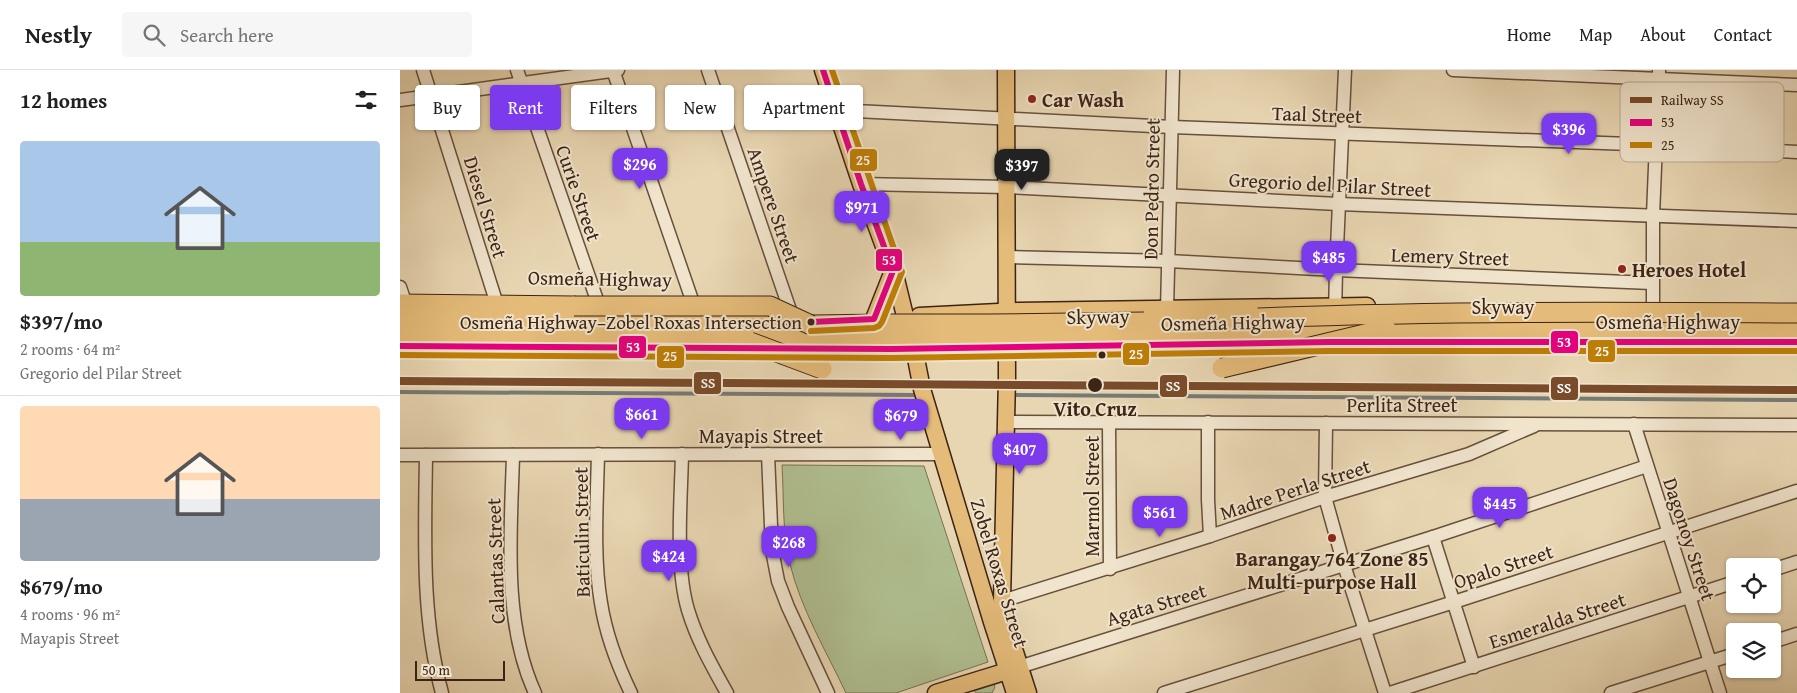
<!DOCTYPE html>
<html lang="en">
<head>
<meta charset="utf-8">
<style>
	body { margin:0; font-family:"Gentium Book Plus",serif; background:#f6f6f6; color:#202124; height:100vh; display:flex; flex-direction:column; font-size:19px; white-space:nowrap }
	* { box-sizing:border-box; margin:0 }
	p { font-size:16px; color:#757577 }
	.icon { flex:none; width:28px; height:28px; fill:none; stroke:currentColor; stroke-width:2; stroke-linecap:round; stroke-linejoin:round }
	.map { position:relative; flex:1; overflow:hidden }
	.panel { display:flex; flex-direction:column; background:#fff; width:400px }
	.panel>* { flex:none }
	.guide { position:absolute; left:15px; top:15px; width:475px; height:45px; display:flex; gap:10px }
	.controls { position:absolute; left:1326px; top:488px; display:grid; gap:10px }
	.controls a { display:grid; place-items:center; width:55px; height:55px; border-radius:5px; background:#fff; box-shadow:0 1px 4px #0004; font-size:25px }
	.scale { position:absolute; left:15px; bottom:12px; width:90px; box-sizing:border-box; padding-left:5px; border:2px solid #3c2315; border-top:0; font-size:14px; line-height:18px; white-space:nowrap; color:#3c2315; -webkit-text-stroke:4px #f0e4cd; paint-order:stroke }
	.price { position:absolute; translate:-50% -42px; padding:0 11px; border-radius:10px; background:#7c3aed; color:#fff; font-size:16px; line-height:32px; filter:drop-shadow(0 1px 2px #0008) }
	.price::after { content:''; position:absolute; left:50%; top:30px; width:15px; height:11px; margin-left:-8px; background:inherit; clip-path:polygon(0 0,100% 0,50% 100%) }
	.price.current { background:#222; color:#fff }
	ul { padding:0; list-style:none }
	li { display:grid; align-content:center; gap:10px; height:265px; padding:0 20px }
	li+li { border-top:1px solid #e0e0e0 }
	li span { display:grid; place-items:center; height:155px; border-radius:5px; color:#555 }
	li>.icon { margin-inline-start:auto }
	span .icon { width:90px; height:90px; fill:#fffc; stroke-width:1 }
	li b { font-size:21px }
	h2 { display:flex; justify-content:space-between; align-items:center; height:60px; padding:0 20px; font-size:21px }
	.chip { padding:0 18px; border-radius:5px; background:#fff; box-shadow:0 1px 4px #0004; font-size:18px; line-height:45px }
	.chip.current { background:#7c3aed; color:#fff }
	header { display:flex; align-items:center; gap:30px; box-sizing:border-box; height:70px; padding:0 25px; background:#fff; border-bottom:1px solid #e0e0e0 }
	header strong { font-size:24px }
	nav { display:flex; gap:28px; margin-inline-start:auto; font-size:18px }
	.search { width:350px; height:45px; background:#f6f6f6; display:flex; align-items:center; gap:12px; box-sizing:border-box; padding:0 18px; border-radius:5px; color:#757577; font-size:19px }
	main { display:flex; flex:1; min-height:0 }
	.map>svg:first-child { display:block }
	.green { fill:#b0bf90; stroke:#767152 }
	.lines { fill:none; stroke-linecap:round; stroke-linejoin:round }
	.stream { stroke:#777b77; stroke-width:4 }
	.minor-casing { stroke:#67503c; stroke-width:15 }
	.major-casing { stroke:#3c2315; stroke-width:19 }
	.highway-casing { stroke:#3c2315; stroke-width:21 }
	.minor { stroke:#f0e4cd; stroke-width:12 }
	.major { stroke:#e4bb79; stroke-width:16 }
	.highway { stroke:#e4bb79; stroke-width:19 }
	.highway-bridge-casing { stroke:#3c2315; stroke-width:21; stroke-linecap:butt }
	.highway-bridge { stroke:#e4bb79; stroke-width:19 }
	.bus-1-casing { stroke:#f0e4cd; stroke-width:10 }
	.bus-2-casing { stroke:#f0e4cd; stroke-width:10 }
	.bus-1 { stroke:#e5007d; stroke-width:6 }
	.bus-2 { stroke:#bf7f06; stroke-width:6 }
	.rail-1-casing { stroke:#f0e4cd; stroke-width:11 }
	.rail-1 { stroke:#7a4b2a; stroke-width:8 }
	.poi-dot { fill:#8f2418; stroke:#f0e4cd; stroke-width:2 }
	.bus-dot { fill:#3c2315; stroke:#f0e4cd; stroke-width:2 }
	.labels { text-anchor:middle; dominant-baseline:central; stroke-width:4; stroke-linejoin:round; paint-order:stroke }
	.bus-label { font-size:19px; fill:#3c2315; stroke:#f0e4cd; text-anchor:end }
	.poi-label { font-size:20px; font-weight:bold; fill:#3c2315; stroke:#f0e4cd; text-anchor:start }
	.street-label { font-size:20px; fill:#3c2315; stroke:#f0e4cd }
	.stop-label { font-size:20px; font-weight:bold; fill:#3c2315; stroke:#f0e4cd }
	.key { fill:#f0e4cd; stroke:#baaa96; stroke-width:1 }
	.key-label { font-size:14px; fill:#3c2315 }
	.line-badge { stroke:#f0e4cd; stroke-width:2 }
	.badge-label { font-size:14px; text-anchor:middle; font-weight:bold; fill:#fff }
</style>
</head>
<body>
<header>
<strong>Nestly</strong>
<div class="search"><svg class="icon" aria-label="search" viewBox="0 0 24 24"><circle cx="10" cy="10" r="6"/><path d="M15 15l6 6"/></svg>Search here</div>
<nav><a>Home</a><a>Map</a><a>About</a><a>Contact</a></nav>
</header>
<main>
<section class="panel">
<h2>12 homes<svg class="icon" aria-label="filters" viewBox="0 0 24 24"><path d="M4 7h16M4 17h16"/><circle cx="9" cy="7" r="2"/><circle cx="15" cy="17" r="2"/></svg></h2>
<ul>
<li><span style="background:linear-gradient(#a9c7e8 65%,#8fb573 0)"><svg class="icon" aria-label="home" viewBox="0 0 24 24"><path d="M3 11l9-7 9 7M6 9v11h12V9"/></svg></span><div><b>$397/mo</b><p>2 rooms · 64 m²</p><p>Gregorio del Pilar Street</p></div></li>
<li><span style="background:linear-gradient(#ffd9b3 60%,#9aa5b1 0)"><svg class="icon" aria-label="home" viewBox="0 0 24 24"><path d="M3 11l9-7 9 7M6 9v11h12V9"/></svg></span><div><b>$679/mo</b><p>4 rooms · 96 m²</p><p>Mayapis Street</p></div></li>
</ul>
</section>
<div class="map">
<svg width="1397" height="623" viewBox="0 0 1397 623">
	<rect width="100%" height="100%" fill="#e8d6b2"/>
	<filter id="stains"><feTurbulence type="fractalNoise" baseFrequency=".004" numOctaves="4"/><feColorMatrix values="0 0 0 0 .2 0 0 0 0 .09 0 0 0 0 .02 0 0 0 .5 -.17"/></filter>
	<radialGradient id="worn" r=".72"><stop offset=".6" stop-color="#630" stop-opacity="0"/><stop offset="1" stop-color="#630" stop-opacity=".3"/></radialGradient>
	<g class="green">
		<path d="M 382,395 L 524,396 L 588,592 L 496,623 L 446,623 C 426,581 401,539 390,494 C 382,462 384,427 382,395 Z"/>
		<polygon points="594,614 595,617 592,623 576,623 574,621"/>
	</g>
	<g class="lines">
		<g class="stream">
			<polyline points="0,322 520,325"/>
			<polyline points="612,325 1397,330"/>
		</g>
		<defs>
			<g id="minor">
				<polyline points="23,0 95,228"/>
				<polyline points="117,0 197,230"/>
				<polyline points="213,0 292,230"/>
				<polyline points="308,0 393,249"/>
				<polyline points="1053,0 1397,15"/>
				<polyline points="0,30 218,0"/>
				<polyline points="436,40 772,57 1256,75 1397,82"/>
				<polyline points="461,114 606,117 938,134 1397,151"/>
				<polyline points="606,187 768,191 936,200 1252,213"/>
				<polyline points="0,217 3,226"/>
				<polyline points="1253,239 1253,145 1259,1"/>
				<polyline points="767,240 773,0"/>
				<polyline points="935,245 936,200 945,0"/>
				<polyline points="606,352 1397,355"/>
				<polyline points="808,352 808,430 810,466"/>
				<polyline points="709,353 710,499"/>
				<polyline points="926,353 925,427 944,495 985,623"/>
				<polyline points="1234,354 1320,623"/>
				<path d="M 198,384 C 197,430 193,488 201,533 C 206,565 217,594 231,623"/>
				<path d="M 282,384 C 281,431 275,496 288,540 C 297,570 312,596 327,623"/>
				<polyline points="368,384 372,480 378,511 388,537 428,623"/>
				<polyline points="0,385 542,384"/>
				<path d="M 26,385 C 25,464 21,546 42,623"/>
				<path d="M 113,385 C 111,462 102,551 135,623"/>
				<polyline points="1033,467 1074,597"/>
				<polyline points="1372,500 1397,492"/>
				<polyline points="602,531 810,466 925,427 1069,384 1134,356"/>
				<polyline points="1372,572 1397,564"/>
				<polyline points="619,597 1033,467 1247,396"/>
				<polyline points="764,623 1054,532 1397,421"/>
				<polyline points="990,623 1335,512"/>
				<polyline points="1211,623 1335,584"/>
			</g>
			<g id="major">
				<polyline points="423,0 461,114 496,209 505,246"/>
				<polyline points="606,0 607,307 602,531 607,557 628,623"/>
				<polyline points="519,246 618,241 967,236"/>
				<polyline points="474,249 493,201"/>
				<polyline points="952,272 1397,272"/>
				<polyline points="847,273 910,272"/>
				<polyline points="514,278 522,319 592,552 615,623"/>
				<polyline points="536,623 617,598"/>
			</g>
			<g id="highway">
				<polyline points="0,234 174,236"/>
				<polyline points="0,252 411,255 482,254"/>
				<polyline points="744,252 858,248"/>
				<polyline points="749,268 986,259 1397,260"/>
				<polyline points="0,269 482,272"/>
			</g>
		</defs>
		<use href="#minor" class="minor-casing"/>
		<use href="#major" class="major-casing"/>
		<use href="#highway" class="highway-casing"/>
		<use href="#minor" class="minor"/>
		<use href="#major" class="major"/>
		<use href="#highway" class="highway"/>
		<defs>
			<g id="highway-bridge">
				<polyline points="174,236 370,236 411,255"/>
				<path d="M 858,248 C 1038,241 1217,242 1397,243"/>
				<polyline points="482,254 589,254 744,252"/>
				<polyline points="350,272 422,299"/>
				<polyline points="482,272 587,272 749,268"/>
				<polyline points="822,298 986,259"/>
			</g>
		</defs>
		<use href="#highway-bridge" class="highway-bridge-casing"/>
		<use href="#highway-bridge" class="highway-bridge"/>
		<defs>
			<g id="bus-1">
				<polyline points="411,252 474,249 493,201 461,114 423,0"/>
				<polyline points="0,276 491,279 929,272 1397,272"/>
			</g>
			<g id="bus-2">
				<polyline points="411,261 474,258 479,256 482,252 502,202 432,0"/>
				<polyline points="0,285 491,288 929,281 1397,281"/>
			</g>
		</defs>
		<use href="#bus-1" class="bus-1-casing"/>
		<use href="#bus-2" class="bus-2-casing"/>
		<use href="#bus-1" class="bus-1"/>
		<use href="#bus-2" class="bus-2"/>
		<defs>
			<polyline id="rail-1" points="0,311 1397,320"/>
		</defs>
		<use href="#rail-1" class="rail-1-casing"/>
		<use href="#rail-1" class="rail-1"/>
	</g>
	<g class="poi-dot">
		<circle cx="632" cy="29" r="5"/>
		<circle cx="1222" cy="199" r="5"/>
		<circle cx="932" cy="468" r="5"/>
	</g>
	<g class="bus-dot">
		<circle cx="411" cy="252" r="4.5"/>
		<circle cx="702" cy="285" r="4.5"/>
		<circle cx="695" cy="315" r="8"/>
	</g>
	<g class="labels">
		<g class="bus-label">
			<text x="402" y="252">Osmeña Highway–Zobel Roxas Intersection</text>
		</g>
		<g class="poi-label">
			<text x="642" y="29">Car Wash</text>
			<text x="1232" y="199">Heroes Hotel</text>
			<text x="932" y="488" text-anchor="middle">Barangay 764 Zone 85<tspan x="932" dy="23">Multi-purpose Hall</tspan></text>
		</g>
		<g class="street-label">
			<text transform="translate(917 44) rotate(2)">Taal Street</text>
			<text transform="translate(930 114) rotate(3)">Gregorio del Pilar Street</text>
			<text transform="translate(751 119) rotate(-89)">Don Pedro Street</text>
			<text transform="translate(179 123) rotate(71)">Curie Street</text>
			<text transform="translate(374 135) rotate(71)">Ampere Street</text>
			<text transform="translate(86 137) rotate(73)">Diesel Street</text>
			<text transform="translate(1050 186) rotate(2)">Lemery Street</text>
			<text transform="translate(200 208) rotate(1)">Osmeña Highway</text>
			<text x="1103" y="236">Skyway</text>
			<text transform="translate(698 246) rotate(-1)">Skyway</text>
			<text x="1268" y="251">Osmeña Highway</text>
			<text transform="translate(833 252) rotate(-1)">Osmeña Highway</text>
			<text x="1002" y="334">Perlita Street</text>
			<text x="361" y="365">Mayapis Street</text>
			<text transform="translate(895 419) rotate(-18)">Madre Perla Street</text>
			<text transform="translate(691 426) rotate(-90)">Marmol Street</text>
			<text transform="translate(181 462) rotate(-91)">Baticulin Street</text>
			<text transform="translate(1290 469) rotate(72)">Dagonoy Street</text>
			<text transform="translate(95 491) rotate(-92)">Calantas Street</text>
			<text transform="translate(1103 496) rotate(-18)">Opalo Street</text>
			<text transform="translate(600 503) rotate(73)">Zobel Roxas Street</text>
			<text transform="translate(756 534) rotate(-17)">Agata Street</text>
			<text transform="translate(1157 550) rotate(-18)">Esmeralda Street</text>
		</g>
		<g class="stop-label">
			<text x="695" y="338">Vito Cruz</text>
		</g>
	</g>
	<rect x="1220" y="12" width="164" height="80" rx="8" class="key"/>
	<rect x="1230" y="27" width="22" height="6" fill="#7a4b2a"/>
	<rect x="1230" y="49" width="22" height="7" fill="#e5007d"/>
	<rect x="1230" y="72" width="22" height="6" fill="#bf7f06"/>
	<g class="key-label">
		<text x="1261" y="35">Railway SS</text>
		<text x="1261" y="57">53</text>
		<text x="1261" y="80">25</text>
	</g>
	<g class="line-badge">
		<rect x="449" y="78" width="29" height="24" rx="5" fill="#bf7f06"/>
		<rect x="475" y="178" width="28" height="24" rx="5" fill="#e5007d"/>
		<rect x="1150" y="260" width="29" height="24" rx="5" fill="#e5007d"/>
		<rect x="218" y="265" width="29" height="24" rx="5" fill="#e5007d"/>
		<rect x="1187" y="269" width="29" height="24" rx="5" fill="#bf7f06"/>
		<rect x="722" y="272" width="28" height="24" rx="5" fill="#bf7f06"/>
		<rect x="256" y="275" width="29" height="24" rx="5" fill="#bf7f06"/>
		<rect x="293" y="301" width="29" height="24" rx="5" fill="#7a4b2a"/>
		<rect x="759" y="304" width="29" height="24" rx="5" fill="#7a4b2a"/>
		<rect x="1150" y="306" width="29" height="25" rx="5" fill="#7a4b2a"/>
	</g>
	<g class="badge-label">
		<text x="463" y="95">25</text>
		<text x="489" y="195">53</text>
		<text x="1164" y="277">53</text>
		<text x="233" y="282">53</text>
		<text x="1202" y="286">25</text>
		<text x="736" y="289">25</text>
		<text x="270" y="291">25</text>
		<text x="308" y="318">SS</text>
		<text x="773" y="321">SS</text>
		<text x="1164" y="323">SS</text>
	</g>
	<rect width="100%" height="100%" filter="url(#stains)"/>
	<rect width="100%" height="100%" fill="url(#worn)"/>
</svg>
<div class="controls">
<a><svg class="icon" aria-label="locate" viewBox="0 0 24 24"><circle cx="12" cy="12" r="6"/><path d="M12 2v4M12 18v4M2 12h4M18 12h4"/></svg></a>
<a><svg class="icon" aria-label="layers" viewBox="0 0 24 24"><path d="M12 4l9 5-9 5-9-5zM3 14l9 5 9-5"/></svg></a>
</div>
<div class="scale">50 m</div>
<b class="price" style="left:1169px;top:85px">$396</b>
<b class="price" style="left:240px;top:120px">$296</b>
<b class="price current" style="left:622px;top:121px">$397</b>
<b class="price" style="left:462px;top:163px">$971</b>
<b class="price" style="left:929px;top:213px">$485</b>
<b class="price" style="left:242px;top:370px">$661</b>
<b class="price" style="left:501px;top:371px">$679</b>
<b class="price" style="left:620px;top:405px">$407</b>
<b class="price" style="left:1100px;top:459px">$445</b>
<b class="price" style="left:760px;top:468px">$561</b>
<b class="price" style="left:389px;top:498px">$268</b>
<b class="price" style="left:269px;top:512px">$424</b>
<div class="guide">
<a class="chip">Buy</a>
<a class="chip current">Rent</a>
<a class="chip">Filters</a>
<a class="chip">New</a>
<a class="chip">Apartment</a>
</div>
</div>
</main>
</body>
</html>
